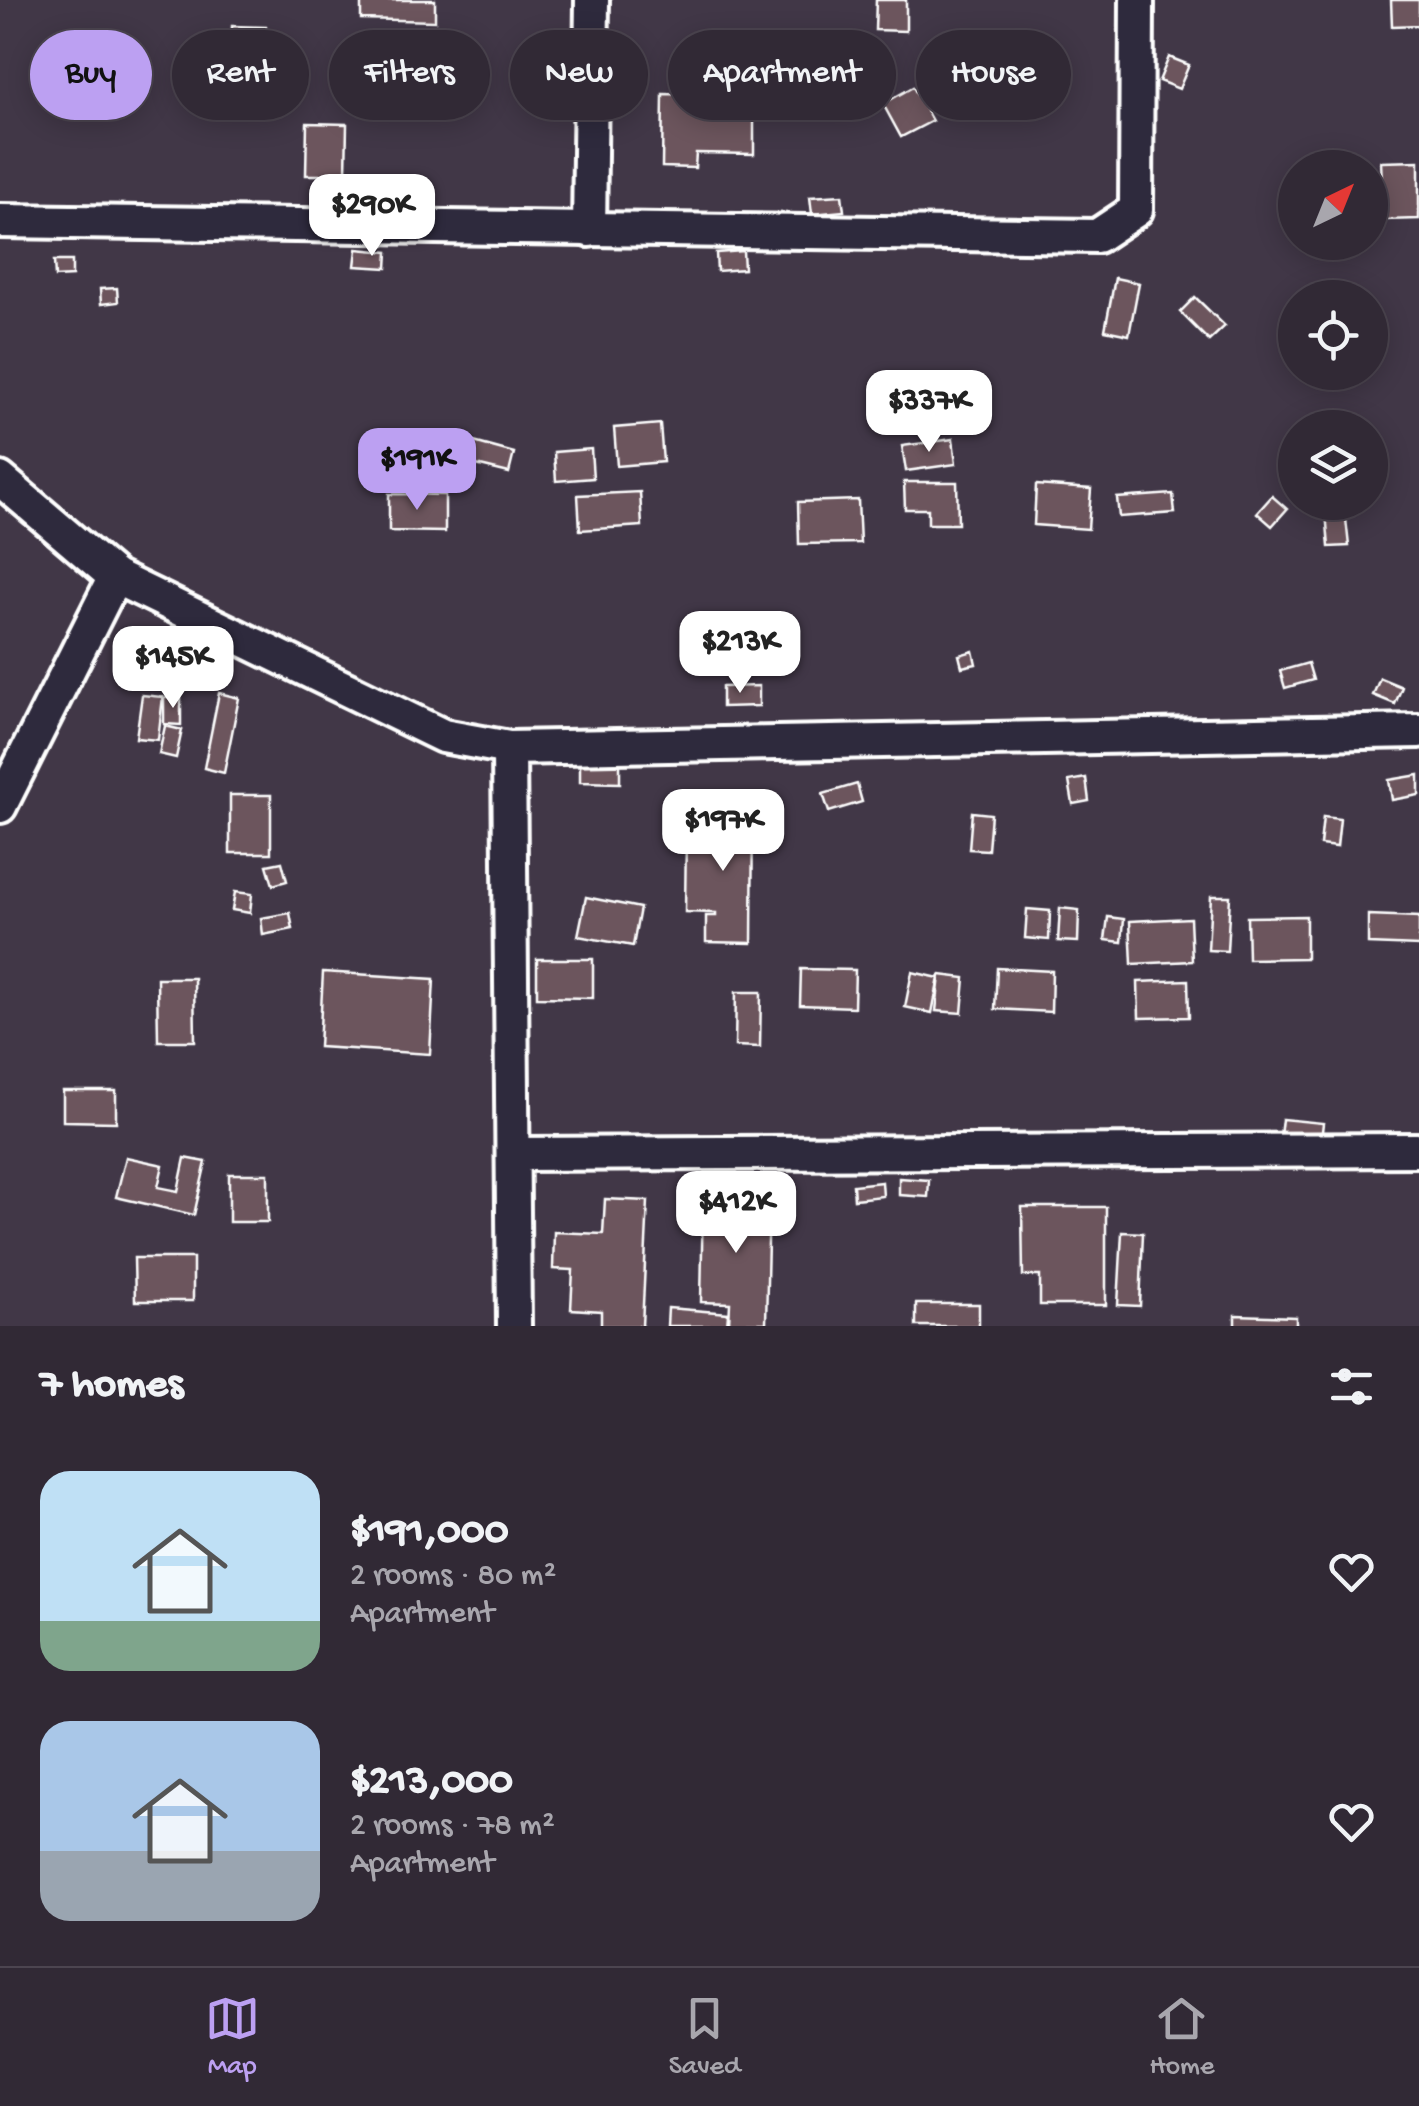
<!DOCTYPE html>
<html lang="en">
<head>
<meta charset="utf-8">
<style>
	body { margin:0; font-family:"Gochi Hand",sans-serif; background:#3d3541; color:#f1f3f6; height:100vh; display:flex; flex-direction:column; font-size:38px; white-space:nowrap }
	* { box-sizing:border-box; margin:0 }
	p { font-size:32px; color:#a8a6ad }
	.icon { flex:none; width:55px; height:55px; fill:none; stroke:currentColor; stroke-width:2; stroke-linecap:round; stroke-linejoin:round }
	.map { position:relative; height:1326px; overflow:hidden }
	.panel { display:flex; flex-direction:column; background:#312935; flex:1 }
	.panel>* { flex:none }
	.banner { position:absolute; left:30px; top:30px; width:1360px; height:90px; display:flex; gap:20px }
	.needle { width:65px; rotate:43deg }
	.controls { position:absolute; left:1278px; top:150px; display:grid; gap:20px }
	.controls a { display:grid; place-items:center; width:110px; height:110px; border-radius:50%; background:#312935; box-shadow:0 5px 25px #0003,0 0 0 2px #4c4550; font-size:50px }
	.price { position:absolute; translate:-50% -85px; padding:0 22px; border-radius:20px; background:#fff; color:#222; font-size:32px; line-height:65px; filter:drop-shadow(0 2px 5px #0008) }
	.price::after { content:''; position:absolute; left:50%; top:60px; width:30px; height:22px; margin-left:-15px; background:inherit; clip-path:polygon(0 0,100% 0,50% 100%) }
	.price.on { background:#bca0f2; color:#111 }
	ul { padding:0; list-style:none }
	li { display:flex; align-items:center; gap:30px; height:250px; padding:0 40px }
	li span { display:grid; place-items:center; flex:none; width:280px; height:200px; border-radius:30px; color:#555 }
	li>.icon { margin-inline-start:auto }
	span .icon { width:120px; height:120px; fill:#fffc; stroke-width:1 }
	li b { font-size:42px }
	h2 { display:flex; justify-content:space-between; align-items:center; height:120px; padding:0 40px; font-size:42px }
	.tag { padding:0 35px; border-radius:45px; background:#312935; box-shadow:0 5px 25px #0003,0 0 0 2px #4c4550; font-size:35px; line-height:90px }
	.tag.on { background:#bca0f2; color:#111 }
	.tab-bar { display:flex; justify-content:space-around; align-items:center; height:140px; border-top:2px solid #4c4550; background:#312935; font-size:28px; color:#a8a6ad }
	.tab-bar a { display:grid; justify-items:center; gap:5px }
	.tab-bar .on { color:#bca0f2 }
	.map>svg:first-child { display:block }
	.building { fill:#6c555d; stroke:#fff; stroke-width:2.5 }
	.lines { fill:none; stroke-linecap:round; stroke-linejoin:round }
	.minor-casing { stroke:#fff; stroke-width:40 }
	.minor { stroke:#2f2a3d; stroke-width:32 }
</style>
</head>
<body>
<div class="map">
<svg width="1419" height="1326" viewBox="0 0 1419 1326">
	<rect width="100%" height="100%" fill="#413747"/>
	<filter id="ink" filterUnits="userSpaceOnUse"><feTurbulence type="fractalNoise" baseFrequency=".01" numOctaves="2"/><feDisplacementMap in="SourceGraphic" scale="20" xChannelSelector="R" yChannelSelector="G"/><feConvolveMatrix kernelMatrix="1 2 1 2 8 2 1 2 1" color-interpolation-filters="sRGB"/></filter>
	<g filter="url(#ink)">
		<g class="building">
			<polygon points="361,0 435,0 435,21 361,19"/>
			<polygon points="876,0 906,0 906,31 875,30"/>
			<polygon points="1391,0 1419,0 1419,25 1392,26"/>
			<polygon points="232,26 266,27 265,66 231,65"/>
			<polygon points="758,51 807,52 807,80 758,79"/>
			<polygon points="1169,57 1189,65 1179,89 1159,81"/>
			<polygon points="935,78 961,80 960,95 934,93"/>
			<polygon points="913,87 932,121 901,137 883,104"/>
			<polygon points="663,94 754,96 754,154 696,153 695,168 662,167"/>
			<polygon points="307,123 347,124 346,175 306,175"/>
			<polygon points="1419,161 1419,219 1384,220 1381,162"/>
			<polygon points="842,195 844,211 812,214 810,197"/>
			<polygon points="357,249 388,252 387,268 355,266"/>
			<polygon points="743,251 744,269 717,271 716,253"/>
			<polygon points="54,261 72,261 72,276 55,277"/>
			<polygon points="1115,278 1139,283 1129,335 1105,330"/>
			<polygon points="117,288 118,302 101,304 100,289"/>
			<polygon points="1195,297 1225,326 1209,341 1180,312"/>
			<polygon points="660,424 663,462 617,466 614,428"/>
			<polygon points="953,439 956,464 906,471 902,446"/>
			<polygon points="470,441 514,453 509,473 464,462"/>
			<polygon points="591,449 593,478 556,481 554,452"/>
			<polygon points="904,482 957,482 958,524 928,524 928,509 905,509"/>
			<polygon points="1036,485 1091,489 1088,529 1034,525"/>
			<polygon points="640,492 642,526 580,530 578,495"/>
			<polygon points="389,494 445,495 445,532 389,531"/>
			<polygon points="1173,494 1175,513 1119,517 1117,498"/>
			<polygon points="1272,496 1287,509 1272,526 1257,513"/>
			<polygon points="858,500 860,543 799,544 798,502"/>
			<polygon points="1345,510 1349,546 1329,547 1326,512"/>
			<polygon points="973,651 976,664 962,667 959,655"/>
			<polygon points="1308,663 1313,680 1285,688 1280,671"/>
			<polygon points="1380,678 1402,687 1395,704 1373,695"/>
			<polygon points="759,686 759,706 722,707 722,687"/>
			<polygon points="219,693 239,698 224,773 204,768"/>
			<polygon points="142,695 163,697 158,740 136,738"/>
			<polygon points="181,697 181,725 164,724 164,698"/>
			<polygon points="165,726 182,730 176,758 159,754"/>
			<polygon points="580,764 620,764 620,783 580,782"/>
			<polygon points="1419,775 1419,795 1392,800 1389,780"/>
			<polygon points="1086,778 1089,801 1073,804 1069,781"/>
			<polygon points="857,784 862,802 829,812 823,794"/>
			<rect x="230" y="795" width="41" height="58"/>
			<polygon points="718,799 753,800 752,943 706,942 706,916 716,916 716,913 685,912 686,833 717,833"/>
			<polygon points="972,812 991,814 988,850 969,849"/>
			<polygon points="1323,817 1340,819 1337,847 1320,845"/>
			<polygon points="282,862 287,881 273,885 267,865"/>
			<polygon points="235,892 252,894 250,913 232,910"/>
			<polygon points="1211,896 1230,896 1227,951 1208,950"/>
			<polygon points="586,897 640,908 633,946 578,936"/>
			<polygon points="1060,908 1079,910 1078,942 1058,941"/>
			<polygon points="1027,909 1050,911 1049,940 1025,938"/>
			<polygon points="290,913 293,929 263,935 261,918"/>
			<polygon points="1368,915 1419,917 1419,946 1368,944"/>
			<polygon points="1306,916 1306,958 1248,959 1247,917"/>
			<polygon points="1108,917 1124,919 1122,942 1105,940"/>
			<polygon points="1190,918 1192,961 1132,964 1130,921"/>
			<polygon points="537,959 593,959 593,998 537,997"/>
			<polygon points="997,968 1052,971 1051,1012 995,1009"/>
			<polygon points="801,969 855,970 854,1007 800,1005"/>
			<polygon points="323,972 434,979 430,1054 319,1047"/>
			<polygon points="912,972 939,978 932,1013 905,1007"/>
			<polygon points="940,975 965,978 962,1013 936,1011"/>
			<polygon points="157,978 194,978 195,1041 158,1041"/>
			<polygon points="1188,980 1189,1017 1139,1018 1138,982"/>
			<polygon points="736,992 761,992 760,1047 735,1046"/>
			<polygon points="63,1091 116,1091 116,1122 63,1121"/>
			<polygon points="1282,1119 1323,1123 1321,1140 1280,1136"/>
			<polygon points="126,1157 163,1165 158,1187 178,1191 185,1158 206,1162 194,1215 116,1197"/>
			<rect x="229" y="1174" width="39" height="48"/>
			<polygon points="899,1178 929,1180 928,1197 899,1195"/>
			<polygon points="882,1182 883,1196 854,1199 853,1185"/>
			<polygon points="703,1197 769,1199 766,1323 729,1323 730,1303 701,1302"/>
			<polygon points="605,1199 648,1201 642,1326 601,1326 601,1311 571,1309 573,1270 553,1269 554,1232 603,1234"/>
			<polygon points="1022,1207 1106,1207 1106,1305 1040,1305 1040,1276 1023,1276"/>
			<polygon points="1122,1232 1143,1233 1140,1306 1118,1305"/>
			<polygon points="134,1258 193,1258 193,1301 135,1301"/>
			<rect x="916" y="1304" width="63" height="22"/>
			<polygon points="668,1308 728,1313 727,1326 667,1326"/>
			<polygon points="1235,1315 1296,1317 1296,1326 1235,1326"/>
		</g>
		<g class="lines">
			<defs>
				<g id="minor">
					<polyline points="0,221 1097,236 1136,210 1137,0"/>
					<polyline points="589,230 592,0"/>
					<polyline points="0,479 115,577 443,736 509,748"/>
					<polyline points="0,806 115,577"/>
					<polyline points="514,1154 1419,1150"/>
					<polyline points="514,1326 509,748 1419,731"/>
				</g>
			</defs>
			<use href="#minor" class="minor-casing"/>
			<use href="#minor" class="minor"/>
		</g>
	</g>
</svg>
<div class="controls">
<a><svg class="needle" viewBox="-14 -14 28 28"><path d="M0-13l5 13h-10z" fill="#e53935"/><path d="M0 13l5-13h-10z" fill="#a8a6ad"/></svg></a>
<a><svg class="icon" aria-label="locate" viewBox="0 0 24 24"><circle cx="12" cy="12" r="6"/><path d="M12 2v4M12 18v4M2 12h4M18 12h4"/></svg></a>
<a><svg class="icon" aria-label="layers" viewBox="0 0 24 24"><path d="M12 4l9 5-9 5-9-5zM3 14l9 5 9-5"/></svg></a>
</div>
<b class="price" style="left:372px;top:259px">$290K</b>
<b class="price" style="left:929px;top:455px">$337K</b>
<b class="price on" style="left:417px;top:513px">$191K</b>
<b class="price" style="left:740px;top:696px">$213K</b>
<b class="price" style="left:173px;top:711px">$145K</b>
<b class="price" style="left:723px;top:874px">$197K</b>
<b class="price" style="left:736px;top:1256px">$412K</b>
<div class="banner">
<a class="tag on">Buy</a>
<a class="tag">Rent</a>
<a class="tag">Filters</a>
<a class="tag">New</a>
<a class="tag">Apartment</a>
<a class="tag">House</a>
</div>
</div>
<section class="panel">
<h2>7 homes<svg class="icon" aria-label="filters" viewBox="0 0 24 24"><path d="M4 7h16M4 17h16"/><circle cx="9" cy="7" r="2"/><circle cx="15" cy="17" r="2"/></svg></h2>
<ul>
<li><span style="background:linear-gradient(#bfe0f5 75%,#7fa58c 0)"><svg class="icon" aria-label="home" viewBox="0 0 24 24"><path d="M3 11l9-7 9 7M6 9v11h12V9"/></svg></span><div><b>$191,000</b><p>2 rooms · 80 m²</p><p>Apartment</p></div><svg class="icon" aria-label="heart" viewBox="0 0 24 24"><path d="M12 20l-8-8c-3-5 5-10 8-4 3-6 11-1 8 4z"/></svg></li>
<li><span style="background:linear-gradient(#a9c7e8 65%,#9aa5b1 0)"><svg class="icon" aria-label="home" viewBox="0 0 24 24"><path d="M3 11l9-7 9 7M6 9v11h12V9"/></svg></span><div><b>$213,000</b><p>2 rooms · 78 m²</p><p>Apartment</p></div><svg class="icon" aria-label="heart" viewBox="0 0 24 24"><path d="M12 20l-8-8c-3-5 5-10 8-4 3-6 11-1 8 4z"/></svg></li>
</ul>
</section>
<nav class="tab-bar">
<a class="on"><svg class="icon" aria-label="map" viewBox="0 0 24 24"><path d="M3 6l6-2 6 2 6-2v14l-6 2-6-2-6 2zM9 4v14M15 6v14"/></svg>Map</a>
<a><svg class="icon" aria-label="saved" viewBox="0 0 24 24"><path d="M7 4h10v16l-5-4-5 4z"/></svg>Saved</a>
<a><svg class="icon" aria-label="home" viewBox="0 0 24 24"><path d="M3 11l9-7 9 7M6 9v11h12V9"/></svg>Home</a>
</nav>
</body>
</html>
